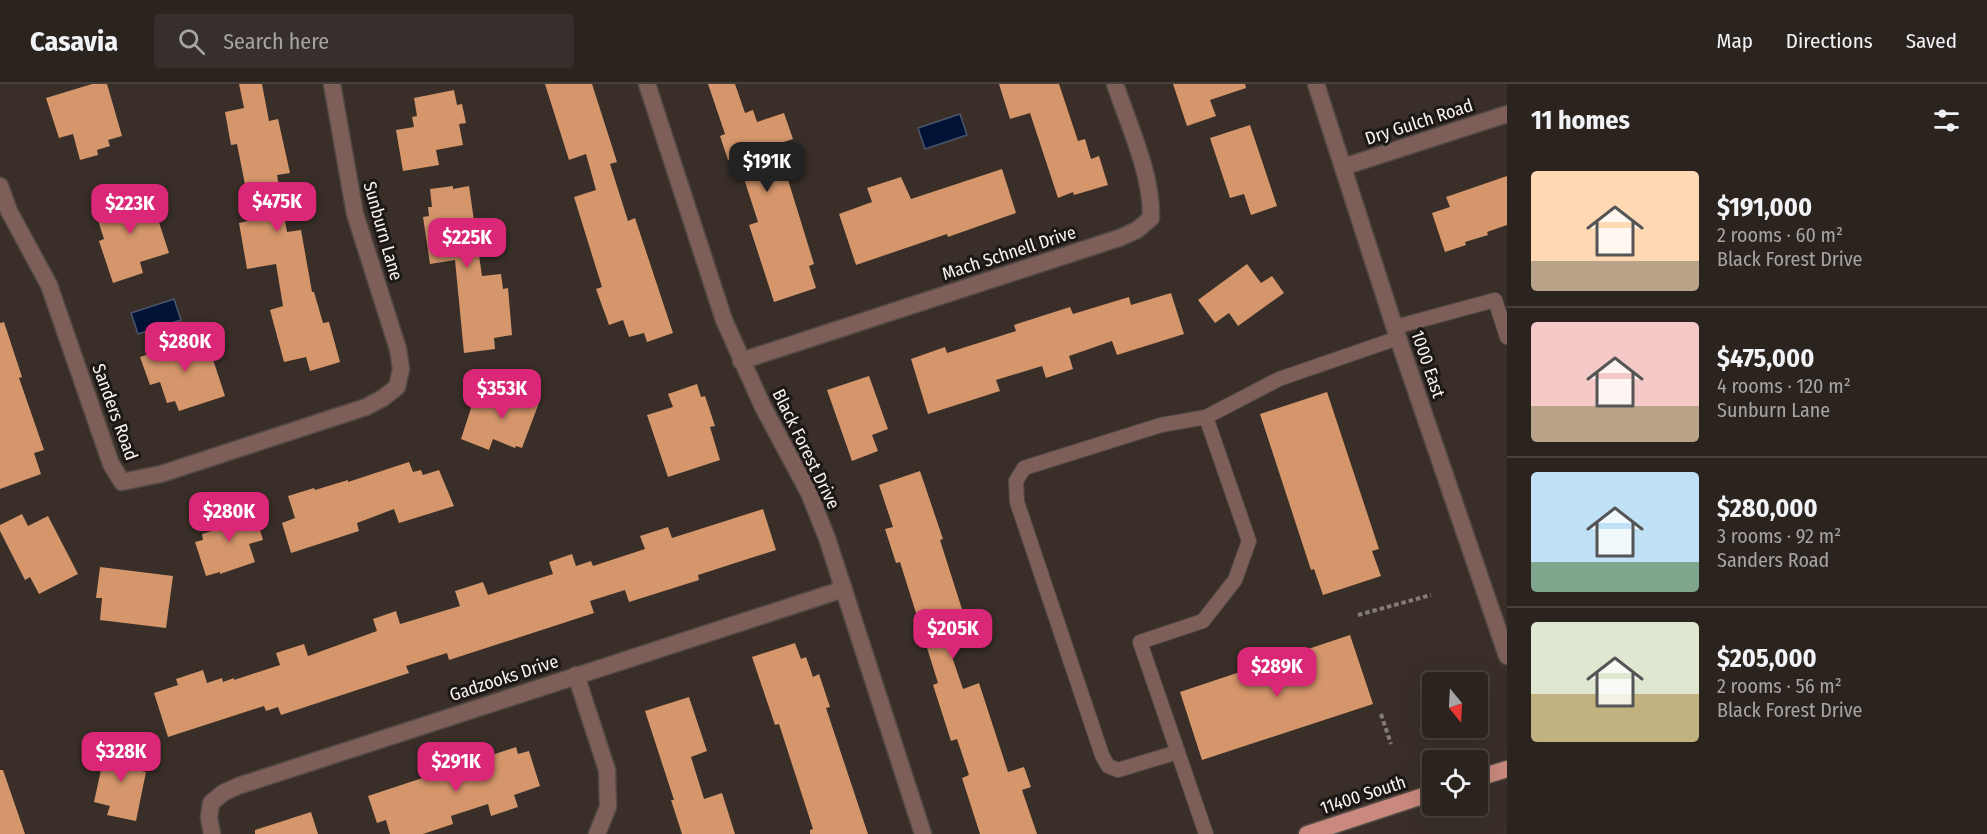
<!DOCTYPE html>
<html lang="en">
<head>
<meta charset="utf-8">
<style>
	body { margin:0; font-family:"Fira Sans Condensed",sans-serif; background:#372f2b; color:#f1f3f6; height:100vh; display:flex; flex-direction:column; font-size:22px; white-space:nowrap }
	* { box-sizing:border-box; margin:0 }
	p { font-size:20px; color:#a6a4a4 }
	.icon { flex:none; width:33px; height:33px; fill:none; stroke:currentColor; stroke-width:2; stroke-linecap:round; stroke-linejoin:round }
	.map { position:relative; flex:1; overflow:hidden }
	.side { display:flex; flex-direction:column; background:#2b231e; width:480px }
	.side>* { flex:none }
	.needle { width:39px; rotate:162deg }
	.fabs { position:absolute; left:1422px; top:588px; display:grid; gap:12px }
	.fabs a { display:grid; place-items:center; width:66px; height:66px; border-radius:6px; background:#2b231e; box-shadow:0 6px 24px #0002,0 0 0 2px #47403c; font-size:30px }
	.price { position:absolute; translate:-50% -51px; padding:0 14px; border-radius:12px; background:#db2777; color:#fff; font-size:20px; line-height:39px; filter:drop-shadow(0 2px 3px #0008) }
	.price::after { content:''; position:absolute; left:50%; top:36px; width:18px; height:14px; margin-left:-9px; background:inherit; clip-path:polygon(0 0,100% 0,50% 100%) }
	.price.active { background:#222; color:#fff }
	ul { padding:0; list-style:none }
	li { display:flex; align-items:center; gap:18px; height:150px; padding:0 24px }
	li+li { border-top:2px solid #47403c }
	li span { display:grid; place-items:center; flex:none; width:168px; height:120px; border-radius:6px; color:#555 }
	li>.icon { margin-inline-start:auto }
	span .icon { width:72px; height:72px; fill:#fffc; stroke-width:1 }
	li b { font-size:26px }
	h2 { display:flex; justify-content:space-between; align-items:center; height:72px; padding:0 24px; font-size:26px }
	header { display:flex; align-items:center; gap:36px; box-sizing:border-box; height:84px; padding:0 30px; background:#2b231e; border-bottom:2px solid #47403c }
	header strong { font-size:28px }
	nav { display:flex; gap:33px; margin-inline-start:auto; font-size:21px }
	.search { width:420px; height:54px; background:#372f2b; display:flex; align-items:center; gap:15px; box-sizing:border-box; padding:0 21px; border-radius:6px; color:#a6a4a4; font-size:22px }
	main { display:flex; flex:1; min-height:0 }
	.map>svg:first-child { display:block }
	.water { fill:#001336; stroke:#4b566e; stroke-width:1.5 }
	.building { fill:#d5966b }
	.lines { fill:none; stroke-linecap:round; stroke-linejoin:round }
	.service-casing { stroke:#544a44; stroke-width:16 }
	.minor-casing { stroke:#544a44; stroke-width:19 }
	.tertiary-casing { stroke:#544a44; stroke-width:19 }
	.primary-casing { stroke:#544a44; stroke-width:19 }
	.path { stroke:#857c76; stroke-width:4; stroke-dasharray:4.5 3; stroke-linecap:butt }
	.service { stroke:#7e5e59; stroke-width:14 }
	.minor { stroke:#7e5e59; stroke-width:16 }
	.tertiary { stroke:#7e5e59; stroke-width:16 }
	.primary { stroke:#c9897e; stroke-width:16 }
	.labels { text-anchor:middle; dominant-baseline:central; stroke-width:6; stroke-linejoin:round; paint-order:stroke }
	.street-label { font-size:18px; fill:#faf3ef; stroke:#1c1815 }
</style>
</head>
<body>
<header>
<strong>Casavia</strong>
<div class="search"><svg class="icon" aria-label="search" viewBox="0 0 24 24"><circle cx="10" cy="10" r="6"/><path d="M15 15l6 6"/></svg>Search here</div>
<nav><a>Map</a><a>Directions</a><a>Saved</a></nav>
</header>
<main>
<div class="map">
<svg width="1507" height="750" viewBox="0 0 1507 750">
	<rect width="100%" height="100%" fill="#392f28"/>
	<g class="water">
		<polygon points="960,30 967,51 925,65 918,44"/>
		<polygon points="174,215 181,236 138,250 131,229"/>
	</g>
	<g class="building">
		<polygon points="92,0 107,0 122,52 108,56 110,62 97,66 98,71 80,76 73,50 59,54 46,14"/>
		<polygon points="239,0 262,0 269,37 278,35 290,89 277,91 287,148 301,146 312,208 314,208 323,239 329,238 340,278 310,287 306,273 284,278 270,226 283,222 276,180 247,185 239,139 252,136 237,60 231,61 225,28 244,24"/>
		<polygon points="545,0 592,0 617,78 610,80 628,137 635,134 673,249 647,258 644,249 629,253 623,236 609,241 596,205 602,203 574,113 596,106 586,70 569,76"/>
		<polygon points="708,0 735,0 745,29 753,26 757,38 784,29 793,55 777,60 814,180 809,182 816,204 774,218 749,141 758,138 737,73 728,76 720,52 725,50"/>
		<polygon points="999,0 1059,0 1078,57 1085,55 1091,75 1099,72 1108,101 1074,111 1073,108 1058,114 1030,29 1010,35"/>
		<polygon points="1173,0 1245,0 1246,4 1210,16 1216,32 1187,42"/>
		<polygon points="454,6 457,21 462,20 466,39 459,40 463,61 436,66 439,81 403,87 396,46 414,43 412,33 417,32 414,14"/>
		<polygon points="1250,41 1277,122 1251,131 1244,110 1230,114 1210,54"/>
		<polygon points="1002,85 1016,129 948,153 947,150 856,181 839,130 872,118 867,104 901,93 911,115"/>
		<polygon points="1507,92 1507,141 1487,148 1488,151 1465,158 1466,161 1445,168 1432,129 1450,123 1446,113"/>
		<polygon points="453,102 453,105 469,102 482,192 501,190 503,205 508,204 512,251 494,254 495,265 464,269 455,176 430,180 423,133 429,132 428,123 432,123 430,105"/>
		<polygon points="149,108 169,169 140,178 143,189 113,199 99,157 104,155 93,121 113,115 114,120"/>
		<polygon points="1247,180 1261,199 1272,192 1284,209 1238,242 1229,229 1215,239 1198,216"/>
		<polygon points="1171,209 1184,250 1117,271 1112,257 1069,272 1073,285 1046,294 1042,282 996,296 1000,307 928,330 911,275 945,263 947,269 1016,247 1014,241 1070,223 1073,230 1129,213 1131,221"/>
		<polygon points="4,238 22,293 19,294 44,366 34,369 41,390 0,405 0,239"/>
		<polygon points="205,251 225,312 179,327 175,317 167,319 160,298 150,301 140,273"/>
		<polygon points="869,292 888,345 872,351 878,367 852,377 827,306"/>
		<polygon points="697,300 701,313 705,312 715,342 710,343 720,376 668,393 647,331 673,323 668,310"/>
		<polygon points="503,301 540,316 522,364 516,362 515,364 493,355 489,366 461,355 473,318 489,324 492,315 497,317"/>
		<polygon points="1327,308 1379,465 1372,467 1381,492 1323,511 1314,485 1311,486 1260,330"/>
		<polygon points="409,378 413,388 421,386 423,391 439,386 454,422 399,439 394,425 357,439 359,447 291,469 282,439 295,434 288,412 314,404 315,406 348,396 348,398"/>
		<polygon points="920,387 943,455 940,456 967,541 951,546 955,562 949,564 963,605 979,599 1008,688 1024,683 1031,703 1022,706 1037,750 980,750 962,694 969,691 957,655 951,657 933,601 938,599 900,478 896,479 885,445 893,443 879,401"/>
		<polygon points="763,425 776,466 698,491 699,496 629,518 625,506 590,517 594,529 449,576 447,569 406,582 409,589 281,631 278,623 266,627 264,622 168,653 154,609 178,601 176,595 203,586 207,599 222,594 223,598 234,594 234,596 280,581 276,569 304,560 308,572 377,547 373,535 396,527 400,540 460,522 455,507 483,498 488,511 553,490 549,478 572,470 576,482 591,477 593,482 645,465 640,452 668,443 672,454"/>
		<polygon points="241,426 242,430 254,426 263,456 249,460 255,478 220,490 220,488 206,492 195,458 203,456 202,450 215,446 211,436"/>
		<polygon points="22,430 28,442 48,432 78,490 39,510 30,493 25,496 0,447 0,441"/>
		<polygon points="100,483 173,492 166,544 100,536 102,514 96,514"/>
		<polygon points="1350,551 1373,620 1202,676 1180,608"/>
		<polygon points="795,559 801,575 806,573 813,593 819,590 830,623 826,624 868,750 810,750 810,746 813,745 779,640 775,641 752,573"/>
		<polygon points="689,613 707,667 691,673 704,715 722,709 735,750 682,750 671,716 674,716 645,627"/>
		<polygon points="106,663 145,671 141,687 146,688 136,737 107,731 110,722 94,718"/>
		<polygon points="516,663 518,670 529,667 540,702 514,711 518,723 491,732 488,720 451,732 453,740 423,750 390,750 386,736 377,739 368,712"/>
		<polygon points="0,686 3,686 25,750 0,750"/>
		<polygon points="311,728 318,750 255,750 255,746"/>
	</g>
	<g class="lines">
		<defs>
			<g id="service">
				<polyline points="1395,243 1495,216 1507,253"/>
				<polyline points="1178,668 1118,686 1108,682 1102,671 1017,418 1016,397 1024,384 1161,341 1206,333"/>
				<polyline points="1206,750 1140,558 1203,537 1235,496 1249,457 1206,333 1279,295 1398,254"/>
			</g>
			<g id="minor">
				<polyline points="647,0 724,236 763,323 809,409 827,454 923,750"/>
				<polyline points="1343,83 1507,30"/>
				<polyline points="0,102 9,127 49,201 111,380 122,398 161,390 366,323 383,314 397,303 401,285 398,265 355,130 332,0"/>
				<path d="M 741,277 L 1119,154 L 1137,146 L 1151,134 C 1152,90 1129,42 1115,0"/>
				<polyline points="576,591 607,686 608,723 597,750"/>
				<polyline points="212,750 209,734 211,719 223,709 238,702 844,505"/>
			</g>
			<polyline id="tertiary" points="1316,0 1398,254 1507,572"/>
			<g id="primary">
				<polyline points="1478,694 1507,685"/>
				<polyline points="1307,750 1432,709"/>
			</g>
		</defs>
		<use href="#service" class="service-casing"/>
		<use href="#minor" class="minor-casing"/>
		<use href="#tertiary" class="tertiary-casing"/>
		<use href="#primary" class="primary-casing"/>
		<g class="path">
			<polyline points="1358,531 1431,511"/>
			<polyline points="1381,630 1391,660"/>
		</g>
		<use href="#service" class="service"/>
		<use href="#minor" class="minor"/>
		<use href="#tertiary" class="tertiary"/>
		<use href="#primary" class="primary"/>
	</g>
	<g class="labels">
		<g class="street-label">
			<text transform="translate(1419 38) rotate(-18)">Dry Gulch Road</text>
			<text transform="translate(383 147) rotate(74)">Sunburn Lane</text>
			<text transform="translate(1009 169) rotate(-18)">Mach Schnell Drive</text>
			<text transform="translate(1428 280) rotate(71)">1000 East</text>
			<text transform="translate(115 328) rotate(70)">Sanders Road</text>
			<text transform="translate(806 365) rotate(64)">Black Forest Drive</text>
			<text transform="translate(504 594) rotate(-18)">Gadzooks Drive</text>
			<text transform="translate(1363 711) rotate(-18)">11400 South</text>
		</g>
	</g>
</svg>
<div class="fabs">
<a><svg class="needle" viewBox="-14 -14 28 28"><path d="M0-13l5 13h-10z" fill="#e53935"/><path d="M0 13l5-13h-10z" fill="#a6a4a4"/></svg></a>
<a><svg class="icon" aria-label="locate" viewBox="0 0 24 24"><circle cx="12" cy="12" r="6"/><path d="M12 2v4M12 18v4M2 12h4M18 12h4"/></svg></a>
</div>
<b class="price active" style="left:767px;top:109px">$191K</b>
<b class="price" style="left:277px;top:149px">$475K</b>
<b class="price" style="left:130px;top:151px">$223K</b>
<b class="price" style="left:467px;top:185px">$225K</b>
<b class="price" style="left:185px;top:289px">$280K</b>
<b class="price" style="left:502px;top:336px">$353K</b>
<b class="price" style="left:229px;top:459px">$280K</b>
<b class="price" style="left:953px;top:576px">$205K</b>
<b class="price" style="left:1277px;top:614px">$289K</b>
<b class="price" style="left:121px;top:699px">$328K</b>
<b class="price" style="left:456px;top:709px">$291K</b>
</div>
<section class="side">
<h2>11 homes<svg class="icon" aria-label="filters" viewBox="0 0 24 24"><path d="M4 7h16M4 17h16"/><circle cx="9" cy="7" r="2"/><circle cx="15" cy="17" r="2"/></svg></h2>
<ul>
<li><span style="background:linear-gradient(#ffd9b3 75%,#b9a48a 0)"><svg class="icon" aria-label="home" viewBox="0 0 24 24"><path d="M3 11l9-7 9 7M6 9v11h12V9"/></svg></span><div><b>$191,000</b><p>2 rooms · 60 m²</p><p>Black Forest Drive</p></div></li>
<li><span style="background:linear-gradient(#f6c9c9 70%,#b9a48a 0)"><svg class="icon" aria-label="home" viewBox="0 0 24 24"><path d="M3 11l9-7 9 7M6 9v11h12V9"/></svg></span><div><b>$475,000</b><p>4 rooms · 120 m²</p><p>Sunburn Lane</p></div></li>
<li><span style="background:linear-gradient(#bfe0f5 75%,#7fa58c 0)"><svg class="icon" aria-label="home" viewBox="0 0 24 24"><path d="M3 11l9-7 9 7M6 9v11h12V9"/></svg></span><div><b>$280,000</b><p>3 rooms · 92 m²</p><p>Sanders Road</p></div></li>
<li><span style="background:linear-gradient(#dfe7d0 60%,#c2b280 0)"><svg class="icon" aria-label="home" viewBox="0 0 24 24"><path d="M3 11l9-7 9 7M6 9v11h12V9"/></svg></span><div><b>$205,000</b><p>2 rooms · 56 m²</p><p>Black Forest Drive</p></div></li>
</ul>
</section>
</main>
</body>
</html>
